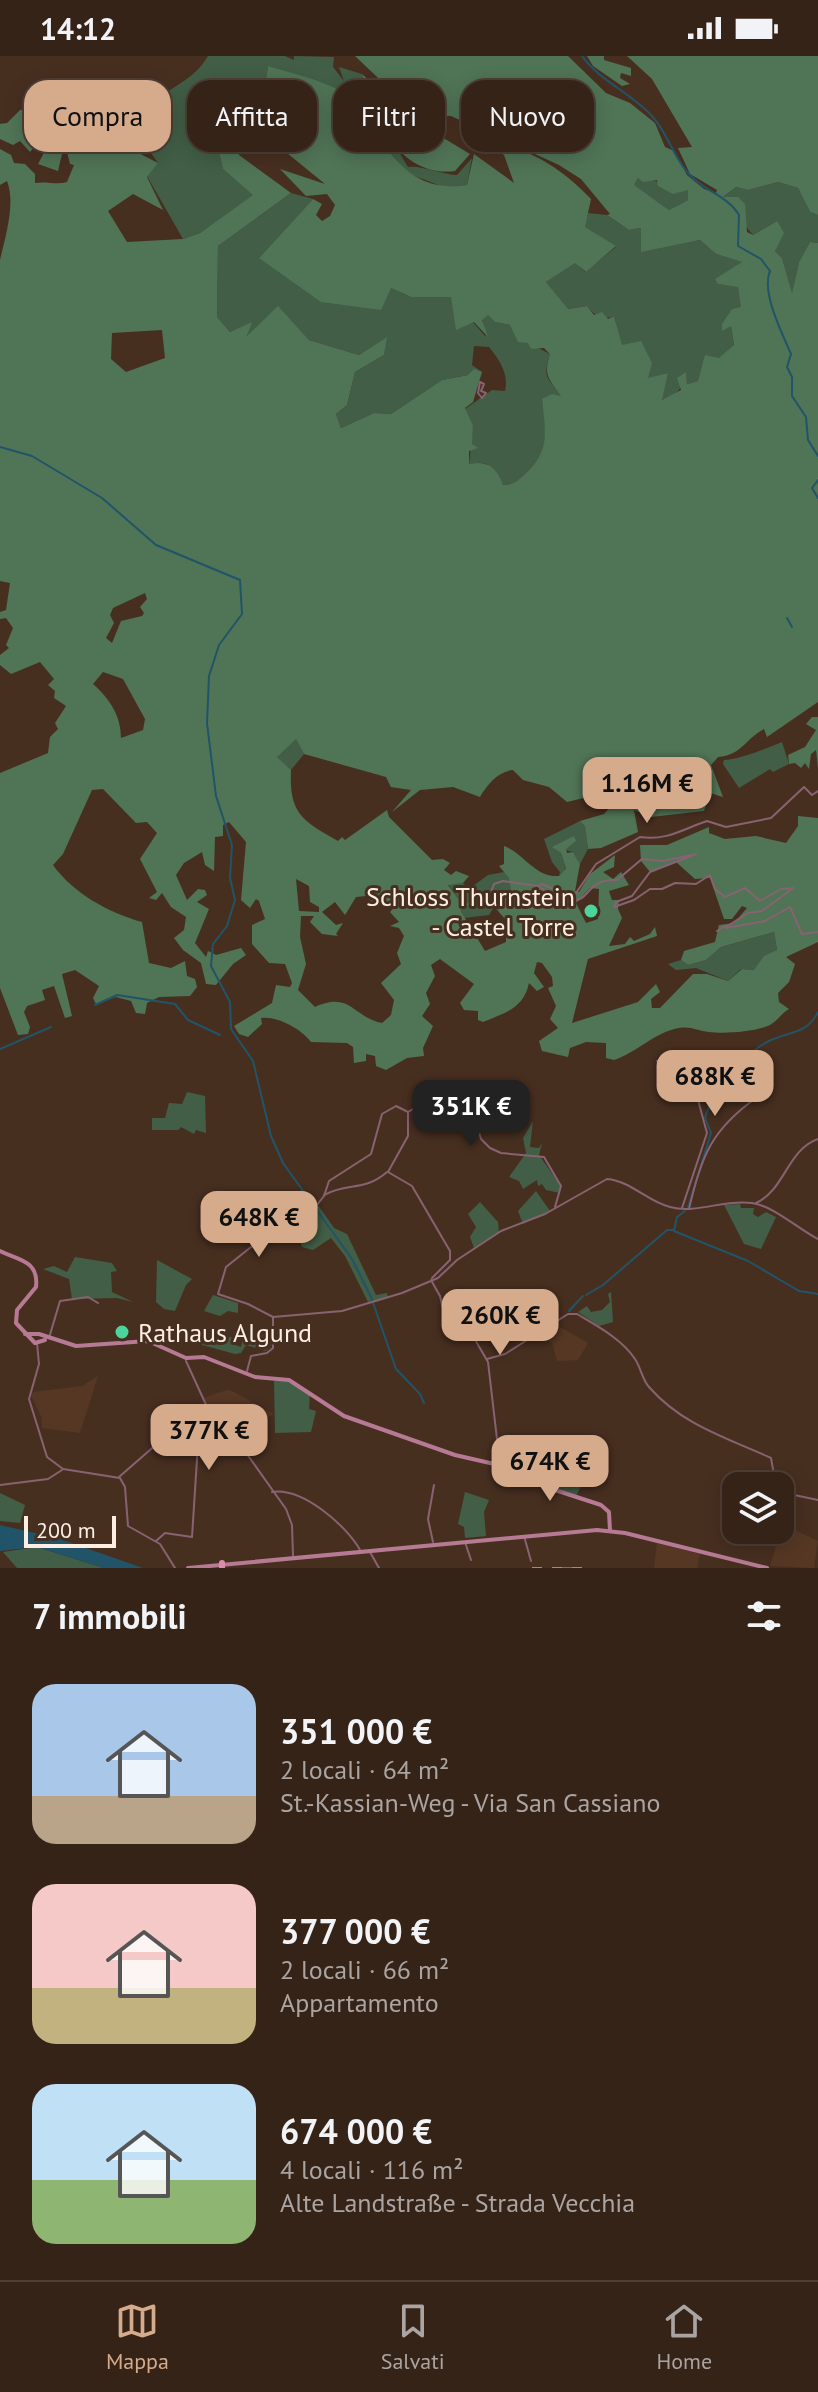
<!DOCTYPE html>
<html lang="it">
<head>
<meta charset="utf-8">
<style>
	body { margin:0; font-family:"PT Sans",sans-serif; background:#3d2b21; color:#f1f3f6; height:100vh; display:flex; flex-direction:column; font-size:30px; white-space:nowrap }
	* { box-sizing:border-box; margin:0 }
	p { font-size:26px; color:#aaa4a2 }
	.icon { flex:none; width:44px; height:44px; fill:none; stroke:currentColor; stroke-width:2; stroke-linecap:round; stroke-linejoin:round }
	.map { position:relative; height:1512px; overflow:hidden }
	.sheet { display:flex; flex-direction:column; background:#352318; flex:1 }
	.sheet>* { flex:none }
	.banner { position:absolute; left:24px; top:24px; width:770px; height:72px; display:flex; gap:16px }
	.tools { position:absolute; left:722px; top:1416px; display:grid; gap:16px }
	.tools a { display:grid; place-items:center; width:72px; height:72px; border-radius:16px; background:#352318; box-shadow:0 4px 20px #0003,0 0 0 2px #4f4037; font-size:40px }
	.scale { position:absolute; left:24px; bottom:20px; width:92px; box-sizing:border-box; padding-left:8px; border:4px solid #fdede3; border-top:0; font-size:22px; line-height:28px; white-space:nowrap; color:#fdede3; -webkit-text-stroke:6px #472f20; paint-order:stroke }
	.price { position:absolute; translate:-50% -68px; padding:0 18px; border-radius:16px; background:#d6ab8b; color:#111; font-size:26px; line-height:52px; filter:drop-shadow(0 2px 4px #0008) }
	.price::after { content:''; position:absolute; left:50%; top:48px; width:24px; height:18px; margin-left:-12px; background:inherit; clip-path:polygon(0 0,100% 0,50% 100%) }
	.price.selected { background:#222; color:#fff }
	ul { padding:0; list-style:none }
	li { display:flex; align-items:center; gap:24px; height:200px; padding:0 32px }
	li span { display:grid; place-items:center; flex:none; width:224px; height:160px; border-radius:24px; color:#555 }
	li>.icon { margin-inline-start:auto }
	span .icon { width:96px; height:96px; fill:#fffc; stroke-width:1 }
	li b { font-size:34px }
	h2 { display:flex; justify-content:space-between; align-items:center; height:96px; padding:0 32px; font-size:34px }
	.pill { padding:0 28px; border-radius:24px; background:#352318; box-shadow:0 4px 20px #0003,0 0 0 2px #4f4037; font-size:28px; line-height:72px }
	.pill.selected { background:#d6ab8b; color:#111 }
	.status { display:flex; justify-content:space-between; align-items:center; height:56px; padding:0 40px; background:#352318; direction:ltr }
	.status svg { height:22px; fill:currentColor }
	.dock { display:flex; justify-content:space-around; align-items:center; height:112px; border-top:2px solid #4f4037; background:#352318; font-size:22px; color:#aaa4a2 }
	.dock a { display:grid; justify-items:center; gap:4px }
	.dock .selected { color:#d6ab8b }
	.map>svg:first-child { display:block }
	.built { fill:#563724 }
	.green { fill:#425e46 }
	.forest { fill:#507456; fill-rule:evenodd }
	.water { fill:#215468 }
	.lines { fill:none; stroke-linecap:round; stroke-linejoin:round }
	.stream { stroke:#215468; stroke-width:2 }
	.pedestrian { stroke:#896272; stroke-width:2 }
	.minor { stroke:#896272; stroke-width:2 }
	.secondary { stroke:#b77a94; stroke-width:4 }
	.primary { stroke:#db8cae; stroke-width:6 }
	.rail { stroke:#a08c7f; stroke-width:2; stroke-dasharray:10 10; stroke-linecap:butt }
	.poi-dot { fill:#4bd49b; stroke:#472f20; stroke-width:3 }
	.labels { text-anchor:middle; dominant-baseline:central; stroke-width:6; stroke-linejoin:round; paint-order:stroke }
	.poi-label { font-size:26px; fill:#fdede3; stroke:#472f20; text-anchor:end }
</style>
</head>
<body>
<div class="status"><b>14:12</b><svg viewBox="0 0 49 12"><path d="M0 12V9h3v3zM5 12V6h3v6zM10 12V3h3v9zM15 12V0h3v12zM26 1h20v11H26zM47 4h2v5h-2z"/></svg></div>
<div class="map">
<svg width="818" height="1512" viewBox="0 0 818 1512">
	<rect width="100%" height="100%" fill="#472f20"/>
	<g class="built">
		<polygon points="555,1268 588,1287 578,1304 557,1305 552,1287 539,1282"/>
		<polygon points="98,1320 80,1377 42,1372 42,1362 31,1340 33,1336 82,1330"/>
		<polygon points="227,1334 232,1335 274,1358 236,1379 214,1361 203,1342"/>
		<polygon points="780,1467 818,1485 814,1512 770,1510 776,1490 774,1484 762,1481 763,1474 780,1474"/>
		<polygon points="657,1487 700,1498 697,1512 654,1512"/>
	</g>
	<g class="green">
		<path d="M 208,0 L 285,0 L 294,4 L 294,0 L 334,1 L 333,11 L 344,25 L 339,11 L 362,18 L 368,44 L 408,111 C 421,109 440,118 457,119 L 472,102 L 467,129 L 446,132 L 407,117 L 374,77 L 268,10 L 259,67 L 253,58 L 233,72 L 218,92 L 223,113 L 254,139 L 200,177 L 183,183 L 147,120 L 158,107 L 139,80 L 155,61 L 150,51 C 170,29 193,26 208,0 Z"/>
		<polygon points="544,71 552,77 552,94 548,99 534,91 531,78"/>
		<polygon points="639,121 688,133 688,144 669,154 633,129"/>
		<polygon points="778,126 798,132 810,156 818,159 818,187 810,186 799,206 792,238 782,202 775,195 777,165 753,179 722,142 736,131 748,134"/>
		<path d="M 291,137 L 313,143 L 260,201 L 391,232 L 411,241 L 451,241 L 486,281 L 482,263 L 488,258 L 495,266 L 510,269 L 528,287 L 550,298 C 542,323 548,322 562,340 L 542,343 C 546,376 551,394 525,418 C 517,425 513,429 503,429 C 493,413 489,402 469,409 L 473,369 L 465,353 L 492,334 L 505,335 C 509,319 500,304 489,291 L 474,290 L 472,309 L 482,316 L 442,324 L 391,358 L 374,357 L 341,372 L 336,358 L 347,349 L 355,316 L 384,299 L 386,282 L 359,299 L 309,284 L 278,251 L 247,281 L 250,268 L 230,276 L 217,261 L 218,190 Z"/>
		<path d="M 588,157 L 607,159 L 629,174 L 641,172 L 642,195 L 700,184 L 716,198 L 743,206 L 718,228 L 738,230 L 742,251 L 731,270 L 734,289 L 698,325 L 687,328 L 686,317 C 681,334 678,339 661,344 L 668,317 L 648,323 L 621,289 L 614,260 C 602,265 594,259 587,250 L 567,253 L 546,226 L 575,206 L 585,216 L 616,191 L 584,171 Z"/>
		<polygon points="478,206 492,218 471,233 458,234 459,228"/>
		<polygon points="813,606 816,635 805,643 797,619"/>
		<polygon points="296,682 304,698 291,714 276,701"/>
		<path d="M 782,686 L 789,708 L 773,716 L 770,713 L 739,732 L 723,708 L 724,704 C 738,704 768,692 782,686 Z"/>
		<polygon points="580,765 585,769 588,793 580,808 573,796 553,791 561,797 566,814 559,820 560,816 552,806 544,783"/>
		<polygon points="504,816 510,822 511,835 503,840 498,855 494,851 489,859 464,862 459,854 460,845 448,828 463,827 469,833 488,819"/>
		<polygon points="774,876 777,894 754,914 741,913 728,925 696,912 676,914 668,908 681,904 688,909 706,904 721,891"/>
		<polygon points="187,1036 205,1040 206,1077 196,1074 194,1078 181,1071 178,1074 152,1074 152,1062 165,1062 169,1047 182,1048"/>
		<polygon points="533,1065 530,1091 539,1092 542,1087 539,1099 561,1130 560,1137 546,1134 542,1128 538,1130 537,1124 523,1133 519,1125 509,1121 526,1097 523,1082"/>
		<polygon points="536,1135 550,1155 523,1168 518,1155"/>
		<polygon points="480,1146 498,1166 499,1177 474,1192 470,1181 476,1171 468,1158"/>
		<polygon points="303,1147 310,1155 300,1169 283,1173 281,1159"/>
		<polygon points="740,1148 741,1152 754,1152 753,1158 758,1161 766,1156 776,1161 761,1193 744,1188 724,1149"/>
		<polygon points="318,1149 334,1172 347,1178 376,1239 387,1237 388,1242 368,1246 345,1200 331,1182 313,1194 302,1191 298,1178"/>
		<polygon points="75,1201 112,1207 117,1215 111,1216 112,1236 133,1246 117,1242 72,1243 69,1223 43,1213 54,1210 67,1216"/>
		<polygon points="157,1204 192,1223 186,1229 175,1255 164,1253 156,1246"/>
		<polygon points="611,1236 613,1266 599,1270 578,1256 587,1250 591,1256 602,1254 610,1246 608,1238"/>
		<polygon points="213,1239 238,1247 238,1257 228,1255 220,1260 204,1255"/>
		<polygon points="260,1271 270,1273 271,1289 266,1295 246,1289 241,1297 235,1298 188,1285 193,1276 212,1285 221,1280 236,1282 235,1289 241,1291 243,1282 257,1279"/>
		<polygon points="274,1325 286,1325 310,1337 309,1353 316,1355 311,1376 275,1377"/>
		<polygon points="573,1395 574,1398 589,1399 589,1415 576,1440 534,1424 528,1396"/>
		<polygon points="465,1436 489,1444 484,1456 486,1480 465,1482 464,1471 458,1468"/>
		<polygon points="0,1437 25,1449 20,1467 0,1465"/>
		<polygon points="37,1491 104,1512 17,1512 3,1496"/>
	</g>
	<g class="forest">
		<path d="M 355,0 L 568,0 L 606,37 L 630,47 L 655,67 L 665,91 L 674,95 L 687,119 L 704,133 L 716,137 L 717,134 L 690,118 L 678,92 L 692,91 L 652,23 L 627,0 L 818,0 L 818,159 L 810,156 L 798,132 L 778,126 L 748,134 L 736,131 L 723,141 L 738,141 L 745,148 L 747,176 L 753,179 L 777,165 L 784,177 L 775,195 L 782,202 L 792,237 L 799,206 L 810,186 L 818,187 L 818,646 L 767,681 L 764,673 C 745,683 742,699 718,701 L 711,709 L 723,741 L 710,737 L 704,755 L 651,761 L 634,754 L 638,776 L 601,792 L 588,793 L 585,770 L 580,765 L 604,758 L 611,750 L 604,737 L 567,746 L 549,731 L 523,724 L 513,714 C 498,715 487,729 480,741 L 453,731 L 420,734 L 392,756 L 411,734 L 391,731 L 386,721 L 304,698 L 296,683 L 277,701 L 291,714 C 289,758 302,764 338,785 L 342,781 L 345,784 L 387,754 L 389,761 L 432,804 L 443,803 L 450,807 L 444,814 L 451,819 L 456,815 L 469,820 L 463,827 L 448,829 L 460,845 L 470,848 L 460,854 L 485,895 L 506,886 L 506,864 L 498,855 L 503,840 L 511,835 L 509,822 L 499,810 L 504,808 L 504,790 C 524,797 535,822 559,820 L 566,813 L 561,797 L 552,791 L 574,780 L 576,785 L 566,793 L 567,797 L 573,796 L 580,808 L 575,835 L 579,836 L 590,818 L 615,799 L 614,811 L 603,816 L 613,823 L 621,816 L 629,829 L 609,835 L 612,844 L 619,844 L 618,853 L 622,862 L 609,890 L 625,888 L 630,881 L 634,885 L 650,878 L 655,871 L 657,880 L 588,903 L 572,967 L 638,946 L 656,928 L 660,936 L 651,943 L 652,952 L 660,952 L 693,918 L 707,918 L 728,925 L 742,913 L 754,914 L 764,900 L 777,894 L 774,876 L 721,891 L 706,904 L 688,909 L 681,904 L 684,895 L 715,886 L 719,869 L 734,867 L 747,852 L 742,850 L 732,863 L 724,863 L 710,822 L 695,823 L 676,806 L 650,816 L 641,805 L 640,789 L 667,789 L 709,771 L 709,777 L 725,783 L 756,780 L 786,787 L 798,770 L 798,760 L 818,762 L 818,886 L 786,901 L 795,908 L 789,926 L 778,937 L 779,946 L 789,953 C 782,957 776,966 770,969 C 755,976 725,978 709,976 C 699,975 690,970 679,972 C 653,977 638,996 614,1004 L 606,1002 L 606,987 L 586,986 L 570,992 L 568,1001 L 542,995 L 539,985 L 558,972 L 550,963 L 556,950 L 548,932 L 553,930 L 552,921 L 542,907 L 537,906 L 534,917 L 544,931 L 537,935 L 529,927 C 524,952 505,957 483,966 L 478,964 L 478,955 L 464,954 L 460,947 L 474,928 L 440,903 L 431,909 L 435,920 L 426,937 L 430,948 L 422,960 L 433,970 L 423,992 L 424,1000 L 407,1002 L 386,1014 L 376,1010 L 375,1000 L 366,998 L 366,1005 L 354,1007 L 353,991 L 347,987 L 311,986 C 302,974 279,960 261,962 L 262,968 L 248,981 L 239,978 L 234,970 L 272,947 L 276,929 L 290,931 L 292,927 L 285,908 L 269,907 L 252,888 L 252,869 L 265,863 L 259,845 L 256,843 L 250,852 L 241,844 L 246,786 L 229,766 L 223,769 L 223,780 L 215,781 L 214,815 L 205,809 L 202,796 L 184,807 L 176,819 L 187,844 L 198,833 L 205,834 L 207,839 L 197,846 L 209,853 L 195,887 L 206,901 L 208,895 L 216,899 L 241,892 L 246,899 L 233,908 L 216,929 L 206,928 L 201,907 L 183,894 L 174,882 L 184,874 L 186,861 L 171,851 L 162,837 L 156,844 L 149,842 L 157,836 L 140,803 L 157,777 L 147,766 L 136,767 L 103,733 L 92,734 L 63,798 L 53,809 C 73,837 109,857 142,866 L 149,907 L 171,912 L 185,905 L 187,920 L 195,923 L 197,931 L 190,940 L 159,941 L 147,947 L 145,958 L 136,957 L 131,945 L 116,941 L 96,948 L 93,942 L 99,930 L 75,914 L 62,918 L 72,960 L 65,962 L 54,930 L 42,934 L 45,944 L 27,950 L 24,956 L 30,971 L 28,978 L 18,979 L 0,932 L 0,717 L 48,697 L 50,681 L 58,673 L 55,667 L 66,650 L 54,642 L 55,635 L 48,629 L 54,623 L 40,606 L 11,618 L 0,609 L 0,599 L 9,592 L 6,589 L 13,572 L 6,562 L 0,563 L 0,556 L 6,554 L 10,527 L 0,525 L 0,204 C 5,182 16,147 7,125 L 0,129 L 0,93 L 11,99 L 14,107 L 25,108 L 35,118 L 35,127 C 45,125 58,129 67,126 L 74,109 L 70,108 L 67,96 L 62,98 L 58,115 L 38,108 L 47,91 L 54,94 L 60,86 L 129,92 L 158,107 L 147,121 L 163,154 L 133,138 L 108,155 L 127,186 L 183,183 L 200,177 L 253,139 L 223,113 L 218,92 L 233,72 L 234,36 L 253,58 L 260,92 L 237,83 L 239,99 L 291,137 L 218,190 L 217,261 L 230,276 L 252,266 L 247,280 L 278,250 L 309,284 L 359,299 L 387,281 L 384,299 L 355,316 L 347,349 L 336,358 L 341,372 L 374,357 L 391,358 L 442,324 L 468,319 L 474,313 L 482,316 L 473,346 L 465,352 L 473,369 L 472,388 L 478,392 L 469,395 L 469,408 C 487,404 497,411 503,429 C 513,429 517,425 525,418 C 551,394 545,376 542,343 L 552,338 L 561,340 C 549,323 543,320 550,298 L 544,292 L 531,293 L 528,287 L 518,286 L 510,269 L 495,266 L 488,259 L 482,264 L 488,281 L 474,266 L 456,274 L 451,241 L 411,241 L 391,232 L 381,254 L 321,246 L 259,202 L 313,143 L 322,148 L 316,159 L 322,165 L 330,160 L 335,149 L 327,138 L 306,140 L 280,113 L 325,128 L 287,97 L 289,80 L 259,67 L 268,10 C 286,16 331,26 344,38 C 385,76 397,140 467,129 L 474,98 L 514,127 L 504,99 L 488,89 L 489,87 C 530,91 563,114 591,143 L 585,171 L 616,190 L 586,216 L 575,207 L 546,226 L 568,253 L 587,250 L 594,259 L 602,256 L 608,263 L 614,260 L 622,289 L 641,285 L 652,307 L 648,322 L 668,317 L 662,344 L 681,334 L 677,322 L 686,316 L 687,328 L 698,325 L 705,299 L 719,302 L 734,289 L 731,270 L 722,275 L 722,268 L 732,253 L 741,251 L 738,231 L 718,228 L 715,223 L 742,206 L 716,198 L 700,184 L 641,196 L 641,172 L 629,174 L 607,159 L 610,158 L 581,123 L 559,109 L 451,60 L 417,59 ZM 638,122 L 643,126 L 657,124 L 658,130 L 673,138 L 688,134 L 688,144 L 669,154 L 634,129 ZM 162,274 L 165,302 L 126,316 L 111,303 L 112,277 ZM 145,537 L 147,543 L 140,551 L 144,557 L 142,560 L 121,565 L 112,587 L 106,582 L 114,567 L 110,559 L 113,552 ZM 103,616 L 123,623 L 145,663 L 143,674 L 121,682 C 121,660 110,643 93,628 ZM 296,823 L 309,830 L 310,846 L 319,851 L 319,856 L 299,855 ZM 590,832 L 599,833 L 598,863 L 586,867 L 576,847 ZM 366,840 L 376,850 L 397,848 L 390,856 L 399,866 L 390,870 L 399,872 L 404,880 L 397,897 L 401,908 L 381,927 L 394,944 L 391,959 L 382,967 C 352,961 351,935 315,951 L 298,934 L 306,908 L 300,881 L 301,860 L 314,860 L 310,866 L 322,878 L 338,880 L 336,878 L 343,867 L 336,869 L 322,856 L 335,846 L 345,859 L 356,841 Z"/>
		<polygon points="587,0 604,0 604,4 631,12 631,20 621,17 620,22 630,28 622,30 593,10"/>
		<path d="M 362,18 L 412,63 L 470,98 L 455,115 C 401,122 373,64 362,18 Z"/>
		<polygon points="55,27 51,35 57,38 38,53 32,64 45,78 30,96 20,85 13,89 0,83 0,68 7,67 20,54 30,53 41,28"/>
		<polygon points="812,661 818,661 818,712 816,694 811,698 809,713 805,707 801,712 795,707 789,708 788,699 805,691 816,674 806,668"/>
	</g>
	<polygon class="water" points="0,1469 57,1482 143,1512 104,1512 37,1491 0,1495"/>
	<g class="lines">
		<g class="stream">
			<path d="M 582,0 C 600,25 631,37 652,60 C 667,76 673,100 688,117 C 703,135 727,139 739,159 L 738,190 L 761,203 L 770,215 C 761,236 782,277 791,298 L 787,311 L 792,321 L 792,340 L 806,361 L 808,384 L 818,400"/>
			<polyline points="0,391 32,400 102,442 156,489 240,524 242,558 219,589 209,620 207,667 216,740 232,789 230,822 235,844 227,870 213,888 211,910 230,946 231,973 253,1005 271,1080 283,1107 352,1203 371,1241 396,1313 420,1338 424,1347"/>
			<polyline points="818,424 812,432 818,442"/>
			<polyline points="787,562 792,571"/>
			<polyline points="95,949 117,939 175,948 188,964 220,979"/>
			<polyline points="0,993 51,971"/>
			<path d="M 688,1151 L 711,1077 L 705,1062 C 710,1041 747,996 767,986 C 787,975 806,980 818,956"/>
			<polyline points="685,1155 677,1161 674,1175 748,1205 799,1235 818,1238"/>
			<polyline points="586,1239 603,1229 667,1174 673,1174"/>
			<polyline points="569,1255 583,1240"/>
		</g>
		<polygon class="pedestrian" points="480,326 484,328 481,335 486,337 482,342 478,337"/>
		<g class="minor">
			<path d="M 539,831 C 599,866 574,822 617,824 L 642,803 L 663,805 L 696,798 L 650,816 L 632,840 L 616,846 L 614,851"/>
			<path d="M 490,839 L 494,828 L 503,825 L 538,830 L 542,828 L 562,837 L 576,837 L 596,808 L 640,781 C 667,785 683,773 707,765 L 726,771 L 771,762 L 804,731 L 812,739 L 818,735"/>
			<polyline points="614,851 634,844 650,833 662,833 675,827 696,828 710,819 715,833 725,841 745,832 760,845 781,833 793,832 762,855 748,857 726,871"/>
			<polyline points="726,872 765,865 790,851 802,878 818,876"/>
			<polyline points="717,875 725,870"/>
			<polyline points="657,1005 664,1007 669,1029 695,1033 707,1077 682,1152"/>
			<polyline points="408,1056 408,1080 388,1116 412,1130 450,1195 450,1204 432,1222"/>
			<path d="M 324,1139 C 348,1126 364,1136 387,1116"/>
			<path d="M 756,1147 C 785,1134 787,1094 818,1083"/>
			<path d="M 689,1153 C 701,1101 711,1074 756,1042"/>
			<polyline points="240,1177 262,1182 294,1178 324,1140 329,1125 371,1098 382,1058 396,1050 408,1056 428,1044 462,1046 477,1069 481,1083 490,1092 501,1097 544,1101 561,1130 555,1151"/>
			<polyline points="431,1224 440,1240 447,1270 457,1276 470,1275 488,1306 500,1409"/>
			<path d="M 273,1261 L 342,1255 L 402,1237 L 438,1222 L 457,1204 L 501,1175 L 545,1158 L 607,1123 C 631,1125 648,1146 670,1151 C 697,1158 724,1143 752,1147 C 774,1150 798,1173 818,1183"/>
			<polyline points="49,1282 60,1245 88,1241 98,1247"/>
			<polyline points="37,1287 39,1308 29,1343 47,1401 63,1413 120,1422 125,1431 128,1470 160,1488 175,1512"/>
			<path d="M 487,1303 L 505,1298 L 568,1258 L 577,1258 C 597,1270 622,1283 635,1303 C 641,1312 642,1323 649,1331 C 682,1369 727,1382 771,1402 L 776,1430"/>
			<polyline points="186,1305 213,1364 232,1377 286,1453 292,1469 293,1500"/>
			<polyline points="247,1315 251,1300 267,1297 273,1292 273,1261 248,1248 218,1238 226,1211 261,1183"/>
			<polyline points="119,1421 166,1380 215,1367"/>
			<polyline points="0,1429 48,1423 62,1414"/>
			<path d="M 272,1436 C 302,1431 346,1469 360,1494"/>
			<polyline points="780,1436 818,1444"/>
			<polyline points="524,1480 531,1505"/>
			<polyline points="156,1485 165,1477 192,1481 199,1372"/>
			<polyline points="433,1486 428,1463 434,1429"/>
			<polyline points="465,1486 471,1504"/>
			<polyline points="370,1496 379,1512"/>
			<polyline points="553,1512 575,1512"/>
		</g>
		<g class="secondary">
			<path d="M 0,1195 C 18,1204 39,1204 36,1231 L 17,1254 L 16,1267 L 35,1287 L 45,1284"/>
			<polyline points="25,1278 39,1278 76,1290 148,1285 186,1302 204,1301 255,1321 289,1324 344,1360 455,1399 503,1410 552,1433 601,1449 609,1456 610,1475"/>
			<polyline points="188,1512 597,1474 625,1477 767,1512"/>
		</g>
		<polyline class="primary" points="222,1507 222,1512"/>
		<polyline class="rail" points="532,1512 586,1512"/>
	</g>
	<g class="poi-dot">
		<circle cx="591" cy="855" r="8"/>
		<circle cx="122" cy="1276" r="8"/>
	</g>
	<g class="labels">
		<g class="poi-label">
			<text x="575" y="840">Schloss Thurnstein<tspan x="575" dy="30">- Castel Torre</tspan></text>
			<text x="138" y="1276" text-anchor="start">Rathaus Algund</text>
		</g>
	</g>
</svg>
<div class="tools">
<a><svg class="icon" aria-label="layers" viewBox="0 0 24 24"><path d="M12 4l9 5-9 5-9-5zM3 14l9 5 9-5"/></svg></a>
</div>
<div class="scale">200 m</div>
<b class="price" style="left:647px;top:769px">1.16M €</b>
<b class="price" style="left:715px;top:1062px">688K €</b>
<b class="price selected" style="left:471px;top:1092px">351K €</b>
<b class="price" style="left:259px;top:1203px">648K €</b>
<b class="price" style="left:500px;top:1301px">260K €</b>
<b class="price" style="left:209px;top:1416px">377K €</b>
<b class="price" style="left:550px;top:1447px">674K €</b>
<div class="banner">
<a class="pill selected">Compra</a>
<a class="pill">Affitta</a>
<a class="pill">Filtri</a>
<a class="pill">Nuovo</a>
</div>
</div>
<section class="sheet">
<h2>7 immobili<svg class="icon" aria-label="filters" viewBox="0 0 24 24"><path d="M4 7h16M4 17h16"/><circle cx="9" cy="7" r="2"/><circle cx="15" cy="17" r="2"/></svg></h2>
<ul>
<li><span style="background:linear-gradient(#a9c7e8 70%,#b9a48a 0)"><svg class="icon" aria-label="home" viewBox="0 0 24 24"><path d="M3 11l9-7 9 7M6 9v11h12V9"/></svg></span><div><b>351 000 €</b><p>2 locali · 64 m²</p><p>St.-Kassian-Weg - Via San Cassiano</p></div></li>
<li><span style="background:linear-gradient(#f6c9c9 65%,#c2b280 0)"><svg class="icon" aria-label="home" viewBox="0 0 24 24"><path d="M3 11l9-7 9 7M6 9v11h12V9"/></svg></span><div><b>377 000 €</b><p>2 locali · 66 m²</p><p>Appartamento</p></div></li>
<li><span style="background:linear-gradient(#bfe0f5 60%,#8fb573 0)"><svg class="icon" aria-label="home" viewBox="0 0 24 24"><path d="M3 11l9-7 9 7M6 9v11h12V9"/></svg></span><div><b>674 000 €</b><p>4 locali · 116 m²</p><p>Alte Landstraße - Strada Vecchia</p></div></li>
</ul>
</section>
<nav class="dock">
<a class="selected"><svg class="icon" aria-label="map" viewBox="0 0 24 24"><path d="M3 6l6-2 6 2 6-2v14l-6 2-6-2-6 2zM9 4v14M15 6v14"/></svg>Mappa</a>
<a><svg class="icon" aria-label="saved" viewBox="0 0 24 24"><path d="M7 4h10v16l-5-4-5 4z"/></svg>Salvati</a>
<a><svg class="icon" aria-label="home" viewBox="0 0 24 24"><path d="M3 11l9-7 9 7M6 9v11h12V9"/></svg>Home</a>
</nav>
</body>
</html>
